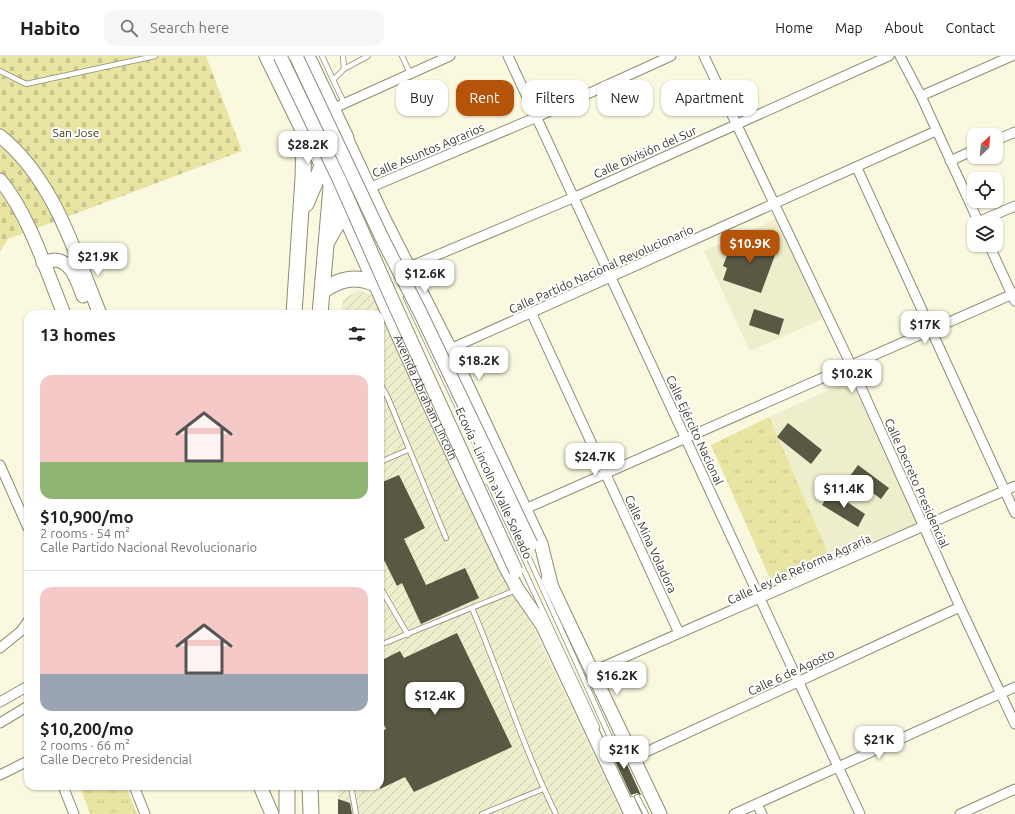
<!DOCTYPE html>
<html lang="en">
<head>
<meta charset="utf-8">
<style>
	body { margin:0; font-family:Ubuntu,sans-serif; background:#f6f6f6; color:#222; height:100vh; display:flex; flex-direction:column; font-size:15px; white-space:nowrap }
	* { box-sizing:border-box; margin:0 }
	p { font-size:13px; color:#767676 }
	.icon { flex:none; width:22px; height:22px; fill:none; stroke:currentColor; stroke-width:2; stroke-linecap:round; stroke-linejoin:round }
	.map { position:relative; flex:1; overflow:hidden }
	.sheet { position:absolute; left:24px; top:254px; width:360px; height:480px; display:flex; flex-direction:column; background:#fff; border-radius:12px; box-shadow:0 1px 3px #0004 }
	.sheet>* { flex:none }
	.hud { position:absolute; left:396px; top:24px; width:380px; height:36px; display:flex; gap:8px }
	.needle { width:26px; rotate:26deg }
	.controls { position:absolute; left:967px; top:72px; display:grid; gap:8px }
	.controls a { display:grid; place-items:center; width:36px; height:36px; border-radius:8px; background:#fff; box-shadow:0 1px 3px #0004; font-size:20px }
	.price { position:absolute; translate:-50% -34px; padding:0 9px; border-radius:8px; background:#fff; color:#222; font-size:13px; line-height:26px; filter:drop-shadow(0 1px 2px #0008) }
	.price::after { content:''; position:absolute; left:50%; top:24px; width:12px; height:9px; margin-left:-6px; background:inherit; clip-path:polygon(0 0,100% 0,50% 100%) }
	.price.current { background:#b45309; color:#fff }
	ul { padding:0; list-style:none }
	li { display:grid; align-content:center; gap:8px; height:212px; padding:0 16px }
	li+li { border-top:1px solid #e0e0e0 }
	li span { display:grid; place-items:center; height:124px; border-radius:12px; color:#555 }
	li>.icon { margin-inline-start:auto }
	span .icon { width:72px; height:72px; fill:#fffc; stroke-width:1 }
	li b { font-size:17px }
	h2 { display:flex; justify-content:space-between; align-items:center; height:48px; padding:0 16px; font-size:17px }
	.chip { padding:0 14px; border-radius:12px; background:#fff; box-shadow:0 1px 3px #0004; font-size:14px; line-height:36px }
	.chip.current { background:#b45309; color:#fff }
	header { display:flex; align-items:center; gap:24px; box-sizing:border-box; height:56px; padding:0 20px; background:#fff; border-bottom:1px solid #e0e0e0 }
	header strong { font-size:19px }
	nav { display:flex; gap:22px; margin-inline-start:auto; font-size:14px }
	.search { width:280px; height:36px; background:#f6f6f6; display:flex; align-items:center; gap:10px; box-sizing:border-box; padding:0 14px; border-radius:12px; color:#767676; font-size:15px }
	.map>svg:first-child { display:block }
	.built { fill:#eeedcc }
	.industrial { fill:url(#industrial-furrows) }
	.cemetery { fill:url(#cemetery-stones) }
	.park { fill:url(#park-tufts) }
	.building { fill:#595843 }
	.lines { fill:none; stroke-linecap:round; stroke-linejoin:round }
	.lane-casing { stroke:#8d8c75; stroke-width:6 }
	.street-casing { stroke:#8d8c75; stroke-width:11 }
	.secondary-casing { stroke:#8d8c75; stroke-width:15 }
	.primary-casing { stroke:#8d8c75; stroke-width:17 }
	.lane { stroke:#fff; stroke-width:4.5 }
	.street { stroke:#fff; stroke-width:9 }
	.secondary { stroke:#fff; stroke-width:13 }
	.primary { stroke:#fff; stroke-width:15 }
	.secondary-bridge-casing { stroke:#8d8c75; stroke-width:15; stroke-linecap:butt }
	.secondary-bridge { stroke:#fff; stroke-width:13 }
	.labels { text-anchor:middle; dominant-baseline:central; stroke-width:4; stroke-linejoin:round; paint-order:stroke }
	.park-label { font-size:12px; fill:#444114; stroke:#fff }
	.street-label { font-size:12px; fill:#3a3a30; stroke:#fff }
</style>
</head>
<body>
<header>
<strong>Habito</strong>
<div class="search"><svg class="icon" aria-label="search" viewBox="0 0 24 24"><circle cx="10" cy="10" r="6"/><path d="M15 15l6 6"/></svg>Search here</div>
<nav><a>Home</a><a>Map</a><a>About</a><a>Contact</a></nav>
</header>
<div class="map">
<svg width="1015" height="758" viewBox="0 0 1015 758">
	<defs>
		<pattern id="industrial-furrows" width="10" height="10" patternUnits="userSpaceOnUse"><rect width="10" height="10" fill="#eeedcc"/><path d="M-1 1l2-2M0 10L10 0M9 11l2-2" fill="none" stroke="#cdccb0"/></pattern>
		<pattern id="cemetery-stones" width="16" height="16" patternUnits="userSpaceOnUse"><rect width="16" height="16" fill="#e8e4a2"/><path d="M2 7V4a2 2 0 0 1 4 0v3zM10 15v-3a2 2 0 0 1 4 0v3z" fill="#c8c48c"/></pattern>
		<pattern id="park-tufts" width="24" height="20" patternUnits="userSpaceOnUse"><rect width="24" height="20" fill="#e8e4a2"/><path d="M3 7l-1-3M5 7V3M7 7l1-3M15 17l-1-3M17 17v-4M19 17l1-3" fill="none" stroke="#c8c48c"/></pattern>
	</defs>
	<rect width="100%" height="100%" fill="#faf9df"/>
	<g class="built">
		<polygon points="780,161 825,262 750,295 704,195"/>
		<polygon points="851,324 920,468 833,508 769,361"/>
	</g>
	<polygon class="industrial" points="358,234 376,241 622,758 338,758 338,730 380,730 380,258 341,258 343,244"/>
	<polygon class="cemetery" points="0,0 206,0 242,95 8,183 0,196"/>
	<g class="park">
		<polygon points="769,361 833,508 775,534 711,389"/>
		<polygon points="80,730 126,730 137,758 90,758"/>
	</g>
	<g class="building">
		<polygon points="748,180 778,191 761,237 723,224 727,212 723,210 731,189 743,193"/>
		<polygon points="754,253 784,263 779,279 749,269"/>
		<polygon points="788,367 822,394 811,408 777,381"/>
		<polygon points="858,409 889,432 881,443 850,420"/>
		<polygon points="399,419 425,472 404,483 426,529 465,512 479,542 421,568 402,527 397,530 380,496 380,427"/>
		<polygon points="831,435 865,458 858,471 822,449"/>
		<polygon points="457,577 512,691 414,736 405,721 380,733 380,676 386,673 380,661 380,605 400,595 404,602"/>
		<polygon points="617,687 641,739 640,739 637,737 631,739 608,690 614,692"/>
		<polygon points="338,743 350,747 352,758 338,758"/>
	</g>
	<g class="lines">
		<defs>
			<g id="lane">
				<polyline points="322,0 344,47"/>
				<polyline points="343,0 344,13"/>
				<polyline points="402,0 410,17"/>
				<polyline points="0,15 26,28 155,0"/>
				<polyline points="297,21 321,68"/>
				<polyline points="333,24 344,13 368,0"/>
				<polyline points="406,242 528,500 613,688"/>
				<polyline points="380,327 388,342 446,482"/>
				<polyline points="380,406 408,394"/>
				<polyline points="485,431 597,671"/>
				<polyline points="380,531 408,579"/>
				<path d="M 472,552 C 501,620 523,692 556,758"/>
				<polyline points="380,589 516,534"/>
				<polyline points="351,730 356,758"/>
				<polyline points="637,741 646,758"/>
				<polyline points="632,743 639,758"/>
				<polyline points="482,758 543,733"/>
			</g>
			<g id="street">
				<polyline points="508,0 860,758"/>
				<polyline points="704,0 851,309 960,551 1015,668"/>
				<polyline points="900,0 921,40 979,167"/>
				<polyline points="921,40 1012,0"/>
				<polyline points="332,53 450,0"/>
				<polyline points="996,84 1015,76"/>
				<polyline points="950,105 974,94"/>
				<polyline points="857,112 1015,457"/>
				<polyline points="369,132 537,61 671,0"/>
				<polyline points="978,166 1015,150"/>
				<polyline points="989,189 1015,245"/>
				<polyline points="409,211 575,141 889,0"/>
				<polyline points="531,256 679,577"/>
				<polyline points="450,293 936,75"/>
				<polyline points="0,409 28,472"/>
				<polyline points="525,453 1015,237"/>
				<polyline points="0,592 21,575 28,565"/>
				<polyline points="591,616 1015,430"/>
				<polyline points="0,646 28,630"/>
				<polyline points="0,667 28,650"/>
				<polyline points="633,702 960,551"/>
				<polyline points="0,719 28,705"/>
				<polyline points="63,730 74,758"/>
				<polyline points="134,730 145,758"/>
				<polyline points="757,748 762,758"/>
				<polyline points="734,758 1015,631"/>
				<polyline points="960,758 1015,733"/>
			</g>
			<g id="secondary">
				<path id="s1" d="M 304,76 L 322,110 L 428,346 L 506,512 L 518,534 L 543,570"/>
				<path d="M 0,80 C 54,123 75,197 100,258"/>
				<polyline points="346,82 383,161 450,293 541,488 552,532"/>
				<path d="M 0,124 C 29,158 47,217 64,258"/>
				<path d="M 43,207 C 46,206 51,204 55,204 C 72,205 78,227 83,240"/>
				<polyline points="548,523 660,758"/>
				<polyline points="539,562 631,758"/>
				<polyline points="260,730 272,758"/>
			</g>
			<g id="primary">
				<polyline points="267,0 304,76 303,122 294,258"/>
				<polyline points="307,0 346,82 331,131 320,258"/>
				<polyline points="306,148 322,110 338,95"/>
				<path d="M 328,184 C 339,163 350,146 369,132"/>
				<path d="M 322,235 C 340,223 354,219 375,228"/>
				<polyline points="310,730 311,758"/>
				<polyline points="287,758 287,730"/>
			</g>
		</defs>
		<use href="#lane" class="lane-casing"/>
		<use href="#street" class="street-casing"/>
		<use href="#secondary" class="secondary-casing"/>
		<use href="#primary" class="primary-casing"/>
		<use href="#lane" class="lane"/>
		<use href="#street" class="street"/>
		<use href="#secondary" class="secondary"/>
		<use href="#primary" class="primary"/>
		<defs>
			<g id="secondary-bridge">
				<polyline points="280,0 339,123 392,243 516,515"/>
				<polyline points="296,0 383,184 420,256 531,488"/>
			</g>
		</defs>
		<use href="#secondary-bridge" class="secondary-bridge-casing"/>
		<use href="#secondary-bridge" class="secondary-bridge"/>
	</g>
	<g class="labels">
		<g class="park-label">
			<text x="76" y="76">San Jose</text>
		</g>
		<g class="street-label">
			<text transform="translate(428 94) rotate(-23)">Calle Asuntos Agrarios</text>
			<text transform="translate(645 96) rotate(-24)">Calle División del Sur</text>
			<text transform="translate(601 213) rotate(-24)">Calle Partido Nacional Revolucionario</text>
			<text stroke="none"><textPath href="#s1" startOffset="292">Avenida Abraham Lincoln</textPath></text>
			<text transform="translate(695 374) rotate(65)">Calle Ejército Nacional</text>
			<text transform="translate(494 427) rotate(65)">Ecovía - Lincoln a Valle Soleado</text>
			<text transform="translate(917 427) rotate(66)">Calle Decreto Presidencial</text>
			<text transform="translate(651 488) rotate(65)">Calle Mina Voladora</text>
			<text transform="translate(799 513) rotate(-24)">Calle Ley de Reforma Agraria</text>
			<text transform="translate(791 616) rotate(-25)">Calle 6 de Agosto</text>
		</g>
	</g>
</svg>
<div class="controls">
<a><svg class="needle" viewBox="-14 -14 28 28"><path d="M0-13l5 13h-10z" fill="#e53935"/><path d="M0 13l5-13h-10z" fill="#767676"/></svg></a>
<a><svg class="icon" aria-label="locate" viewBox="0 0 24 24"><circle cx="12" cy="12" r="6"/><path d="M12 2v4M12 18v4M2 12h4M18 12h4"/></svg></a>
<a><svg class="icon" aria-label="layers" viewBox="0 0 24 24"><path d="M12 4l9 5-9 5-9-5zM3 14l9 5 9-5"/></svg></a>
</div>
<b class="price" style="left:308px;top:109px">$28.2K</b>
<b class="price current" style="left:750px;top:208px">$10.9K</b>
<b class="price" style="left:98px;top:221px">$21.9K</b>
<b class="price" style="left:425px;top:238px">$12.6K</b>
<b class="price" style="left:925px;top:289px">$17K</b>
<b class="price" style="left:479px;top:325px">$18.2K</b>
<b class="price" style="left:852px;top:338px">$10.2K</b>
<b class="price" style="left:595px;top:421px">$24.7K</b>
<b class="price" style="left:844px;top:453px">$11.4K</b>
<b class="price" style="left:617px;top:640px">$16.2K</b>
<b class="price" style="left:435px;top:660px">$12.4K</b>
<b class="price" style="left:879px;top:704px">$21K</b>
<b class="price" style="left:624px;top:714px">$21K</b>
<div class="hud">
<a class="chip">Buy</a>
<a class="chip current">Rent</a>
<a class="chip">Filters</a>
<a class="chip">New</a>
<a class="chip">Apartment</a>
</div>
<section class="sheet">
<h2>13 homes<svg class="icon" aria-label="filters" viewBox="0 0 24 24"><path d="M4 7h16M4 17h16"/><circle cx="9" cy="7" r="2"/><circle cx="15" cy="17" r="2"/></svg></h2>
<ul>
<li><span style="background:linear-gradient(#f6c9c9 70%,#8fb573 0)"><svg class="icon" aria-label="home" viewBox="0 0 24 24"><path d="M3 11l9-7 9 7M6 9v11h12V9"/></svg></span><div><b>$10,900/mo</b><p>2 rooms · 54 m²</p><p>Calle Partido Nacional Revolucionario</p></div></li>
<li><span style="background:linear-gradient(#f6c9c9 70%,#9aa5b1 0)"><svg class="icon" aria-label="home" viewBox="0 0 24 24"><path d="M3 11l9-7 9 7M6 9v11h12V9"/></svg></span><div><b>$10,200/mo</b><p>2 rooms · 66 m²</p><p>Calle Decreto Presidencial</p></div></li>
</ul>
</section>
</div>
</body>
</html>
